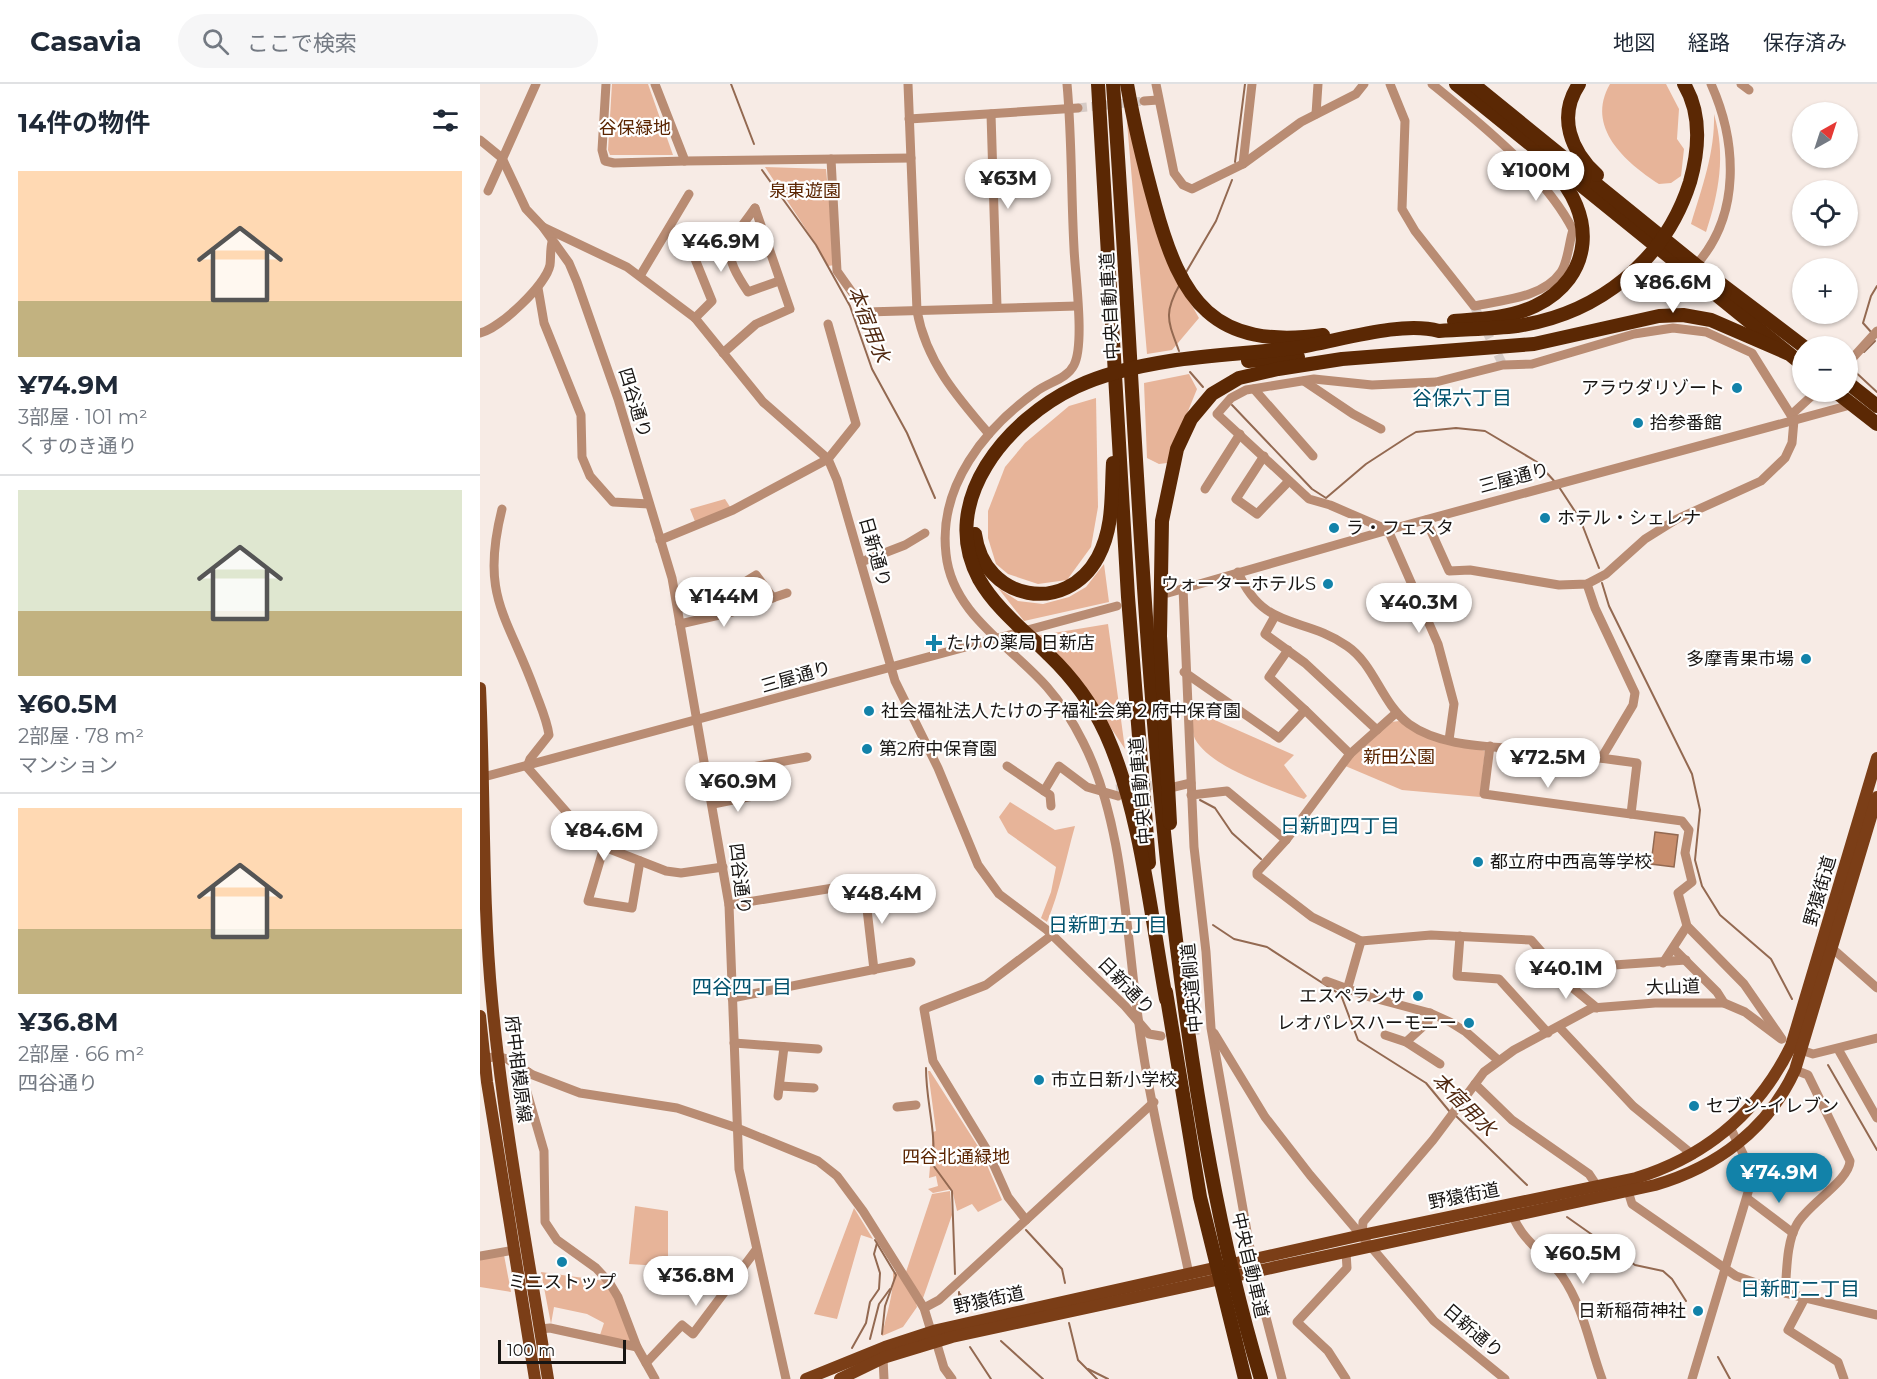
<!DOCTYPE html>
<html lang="ja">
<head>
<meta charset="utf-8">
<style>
	body { margin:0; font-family:Montserrat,"Noto Sans JP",sans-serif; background:#f6f6f7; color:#1f2937; height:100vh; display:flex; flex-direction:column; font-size:22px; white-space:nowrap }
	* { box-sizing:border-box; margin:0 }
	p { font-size:20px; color:#747a83 }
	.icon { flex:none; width:33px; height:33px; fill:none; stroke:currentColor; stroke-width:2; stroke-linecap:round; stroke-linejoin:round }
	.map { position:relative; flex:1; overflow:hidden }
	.side { display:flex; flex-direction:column; background:#fff; width:480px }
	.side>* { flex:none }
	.needle { width:39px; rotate:39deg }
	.tools { position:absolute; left:1312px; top:18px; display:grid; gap:12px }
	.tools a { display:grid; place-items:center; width:66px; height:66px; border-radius:50%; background:#fff; box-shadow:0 2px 4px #0004; font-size:30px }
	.scale { position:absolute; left:18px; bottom:15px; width:128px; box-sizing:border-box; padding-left:6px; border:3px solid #181513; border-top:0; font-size:16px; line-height:21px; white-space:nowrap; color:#181513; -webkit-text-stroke:4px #fff; paint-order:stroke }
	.price { position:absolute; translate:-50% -51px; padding:0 14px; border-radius:21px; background:#fff; color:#222; font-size:20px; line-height:39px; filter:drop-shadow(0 2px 3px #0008) }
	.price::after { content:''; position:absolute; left:50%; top:36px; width:18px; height:14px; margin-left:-9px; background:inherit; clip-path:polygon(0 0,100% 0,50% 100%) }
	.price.active { background:#1282a9; color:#fff }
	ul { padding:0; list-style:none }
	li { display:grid; align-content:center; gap:12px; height:318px; padding:0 18px }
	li+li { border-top:2px solid #e0e1e3 }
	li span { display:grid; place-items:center; height:186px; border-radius:0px; color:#555 }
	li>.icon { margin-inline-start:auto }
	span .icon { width:108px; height:108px; fill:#fffc; stroke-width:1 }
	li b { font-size:26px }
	h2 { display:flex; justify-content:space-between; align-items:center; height:72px; padding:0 18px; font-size:26px }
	header { display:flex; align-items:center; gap:36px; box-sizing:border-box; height:84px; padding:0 30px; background:#fff; border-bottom:2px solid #e0e1e3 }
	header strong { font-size:28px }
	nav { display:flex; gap:33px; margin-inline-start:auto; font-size:21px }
	.search { width:420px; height:54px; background:#f6f6f7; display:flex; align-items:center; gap:15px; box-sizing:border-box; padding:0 21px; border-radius:33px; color:#747a83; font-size:22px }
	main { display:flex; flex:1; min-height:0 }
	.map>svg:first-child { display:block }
	.green { fill:#e7b499 }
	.water { fill:#c88d6c; stroke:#936951; stroke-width:1.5 }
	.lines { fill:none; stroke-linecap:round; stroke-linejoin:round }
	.stream { stroke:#936951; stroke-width:2 }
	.minor-tunnel { stroke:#d6cbc6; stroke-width:9; stroke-dasharray:9 4.5; stroke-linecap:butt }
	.minor { stroke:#b98c73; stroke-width:9 }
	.major { stroke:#7b3e17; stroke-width:12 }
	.highway { stroke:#5b2804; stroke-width:14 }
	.poi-dot { fill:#1282a9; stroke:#fff; stroke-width:2 }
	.labels { text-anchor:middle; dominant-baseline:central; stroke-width:4.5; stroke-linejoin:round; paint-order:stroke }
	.park-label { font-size:18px; fill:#5a2400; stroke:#fff }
	.street-label { font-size:18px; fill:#181513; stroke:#fff }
	.poi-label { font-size:18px; fill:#181513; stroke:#fff; text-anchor:start }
	.water-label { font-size:20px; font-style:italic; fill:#512911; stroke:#fff }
	.neighbourhood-label { font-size:20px; fill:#02526d; stroke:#fff }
</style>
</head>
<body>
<header>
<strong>Casavia</strong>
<div class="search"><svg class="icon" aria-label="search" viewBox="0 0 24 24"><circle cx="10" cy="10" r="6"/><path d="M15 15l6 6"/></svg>ここで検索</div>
<nav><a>地図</a><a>経路</a><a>保存済み</a></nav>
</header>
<main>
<section class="side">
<h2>14件の物件<svg class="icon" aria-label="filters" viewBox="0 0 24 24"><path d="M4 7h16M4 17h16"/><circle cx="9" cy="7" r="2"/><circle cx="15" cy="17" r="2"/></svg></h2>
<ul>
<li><span style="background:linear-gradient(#ffd9b3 70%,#c2b280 0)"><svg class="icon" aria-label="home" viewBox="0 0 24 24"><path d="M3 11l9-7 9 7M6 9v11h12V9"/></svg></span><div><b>¥74.9M</b><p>3部屋 · 101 m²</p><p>くすのき通り</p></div></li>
<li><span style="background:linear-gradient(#dfe7d0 65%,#c2b280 0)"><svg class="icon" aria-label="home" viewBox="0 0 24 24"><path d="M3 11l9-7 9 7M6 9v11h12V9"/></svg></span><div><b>¥60.5M</b><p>2部屋 · 78 m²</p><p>マンション</p></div></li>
<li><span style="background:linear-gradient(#ffd9b3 65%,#c2b280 0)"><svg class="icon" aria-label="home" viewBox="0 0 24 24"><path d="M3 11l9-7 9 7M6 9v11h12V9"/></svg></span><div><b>¥36.8M</b><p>2部屋 · 66 m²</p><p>四谷通り</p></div></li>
</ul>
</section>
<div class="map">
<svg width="1397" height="1295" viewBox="0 0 1397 1295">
	<rect width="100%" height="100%" fill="#f7ebe5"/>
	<g class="green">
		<polygon points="132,0 168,0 193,71 130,71 128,66"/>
		<path d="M 1130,0 L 1186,0 L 1199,25 L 1197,55 L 1204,65 L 1201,92 L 1191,99 L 1179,100 C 1145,78 1105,43 1130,0 Z"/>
		<polygon points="646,27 698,197 719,234 692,266 667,270"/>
		<path d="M 1234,30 C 1246,71 1239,109 1226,148 L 1211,140 C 1222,103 1235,69 1234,30 Z"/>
		<polygon points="285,83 346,85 355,181 348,182 337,162"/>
		<polygon points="709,290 717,305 687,379 679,380 667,374 664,299"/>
		<polygon points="616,314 618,423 611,463 587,496 558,500 528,490 516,480 508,454 508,427 525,383 545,359 589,322"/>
		<polygon points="245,415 252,426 216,440 210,425"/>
		<polygon points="624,480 629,518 544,537 518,504 538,517 563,520 589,513 606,503"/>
		<polygon points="628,540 645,665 607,608 555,552"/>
		<path d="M 712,619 L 728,633 L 814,671 L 804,681 L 827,712 L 824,715 C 795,704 731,684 715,655 C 711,647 713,629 712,619 Z"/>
		<polygon points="919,637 1005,667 1000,713 922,706 863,681 911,638"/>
		<path d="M 530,718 L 575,746 L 595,742 C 586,774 580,807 567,838 L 561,834 L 571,808 L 576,783 L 528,749 L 519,733 Z"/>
		<polygon points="448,987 450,987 501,1067 522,1116 498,1128 492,1120 477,1127 472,1105 453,1109 448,1105 458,1102 456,1092 449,1094 453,1048 456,1047"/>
		<polygon points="470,1107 472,1131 442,1217 426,1188 452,1110"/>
		<polygon points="155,1122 188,1127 188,1197 180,1196 180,1182 149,1180"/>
		<polygon points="374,1124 393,1155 381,1151 357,1235 334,1230"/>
		<polygon points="24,1171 31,1208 0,1203 0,1176"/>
		<path d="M 418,1187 L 434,1211 L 437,1223 L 423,1243 L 402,1252 C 406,1231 414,1210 413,1189 Z"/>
		<polygon points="61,1188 125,1197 136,1215 152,1258 120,1251 124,1239 107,1230 74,1223 71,1240"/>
	</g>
	<polygon class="water" points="1175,748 1198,751 1194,783 1171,780"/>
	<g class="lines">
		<g class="stream">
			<polyline points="251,0 274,60"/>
			<polyline points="755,78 765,0"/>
			<polyline points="282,86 336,161 370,222 392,285 427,349 455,414"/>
			<polyline points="705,190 736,137 752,96"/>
			<polyline points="1392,249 1383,239 1391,212 1397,202"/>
			<path d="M 699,267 C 688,237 683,230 700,200"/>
			<polyline points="1384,268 1395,257"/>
			<polyline points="1370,283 1397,308"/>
			<polyline points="710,288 723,303"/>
			<polyline points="752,321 832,405 846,414 886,380 926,354 936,348 976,344 1005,347 1057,378 1076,399"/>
			<polyline points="1079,403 1100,435 1119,484"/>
			<polyline points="1122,499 1129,522 1212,690 1220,726 1215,776 1222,802 1240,831 1291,875 1312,915"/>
			<polyline points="720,716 735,724 752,749 781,775"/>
			<polyline points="733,841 754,855 787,863 861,911 878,956 946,999 970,1028"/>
			<polyline points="1348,981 1397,1066"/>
			<path d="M 446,984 C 446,1019 456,1043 453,1081 L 472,1107 L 475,1190"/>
			<polyline points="975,1031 1047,1101"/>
			<polyline points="1087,1133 1155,1181 1183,1187 1192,1195 1206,1217"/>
			<polyline points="546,1146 582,1185 585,1199"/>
			<polyline points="395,1156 416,1191 405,1222 402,1250"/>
			<polyline points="479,1208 479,1225"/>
			<polyline points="480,1210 487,1223"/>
			<polyline points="589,1239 598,1276 617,1295"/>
			<polyline points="390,1255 399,1220 410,1205"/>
			<polyline points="521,1257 563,1295"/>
			<polyline points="490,1263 511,1295"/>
			<polyline points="372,1264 386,1239 390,1218 399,1205 400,1189 394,1170 397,1159"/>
			<polyline points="1238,1273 1250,1295"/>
			<polyline points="608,1285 628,1295"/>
		</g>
		<g class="minor-tunnel">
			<polyline points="598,24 664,17"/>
			<polyline points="994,222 1023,281"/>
			<polyline points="636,705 685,700"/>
			<polyline points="689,950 719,946"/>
		</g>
		<g class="minor">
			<polyline points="126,0 122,66 125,77 134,79 205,77"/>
			<polyline points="175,0 205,77 431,74"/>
			<path d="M 428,0 L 437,227 C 446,277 477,313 509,350"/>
			<path d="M 587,0 C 592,54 591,109 594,164 C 595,190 605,260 594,281 C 587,295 569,298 557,307 C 505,344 458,402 466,470 C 472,530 531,562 567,603 C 581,619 593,638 603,658 C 643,736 646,846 658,933 C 669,1019 691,1105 709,1190"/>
			<polyline points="676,0 694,89 703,101 712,105 763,80 821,38 876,10 884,0"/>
			<path d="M 910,0 L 925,37 L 922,125 L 935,147 L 994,222 C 1022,216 1063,214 1081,188 C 1088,178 1089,158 1093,146 C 1065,91 1000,39 952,0"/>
			<polyline points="1261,0 1269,6"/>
			<polyline points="664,17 678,16"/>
			<polyline points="511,30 517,223"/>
			<polyline points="836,30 838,0"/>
			<polyline points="429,35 598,24"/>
			<polyline points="0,56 22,74 46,125 63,143 147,183 215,234 283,318 348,375 357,396 415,597 458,684 498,781 519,810 567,846 645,922 669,950 681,952"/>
			<polyline points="351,75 357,187 386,228 597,222"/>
			<polyline points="763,80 772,0"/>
			<polyline points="8,107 56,0"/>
			<path d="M 275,124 C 247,162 240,166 268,208 L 299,197"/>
			<polyline points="63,143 89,179 97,198 138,315 192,494 249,821 259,1085 306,1295"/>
			<path d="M 1216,181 C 1261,131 1257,58 1231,0"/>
			<polyline points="160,192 209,110"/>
			<polyline points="58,204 64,239 101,331 102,373 110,392 133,418 169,420"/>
			<polyline points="215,234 232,217 215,175 221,167 249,166"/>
			<path d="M 0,249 C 19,245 66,201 70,181 C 71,173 70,166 72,158"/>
			<polyline points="243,269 276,240 310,225 275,124"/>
			<polyline points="1368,279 1397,247"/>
			<polyline points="824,297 873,330 901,345"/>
			<polyline points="774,305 833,372"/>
			<polyline points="1311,331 1336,308"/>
			<polyline points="784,372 756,415 777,430 809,397"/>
			<polyline points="725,405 760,350"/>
			<path d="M 22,425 C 0,513 27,530 55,607 C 60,621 67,636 69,651 L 50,675 L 47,683 L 89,731 L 99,750 L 109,757 L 186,787 L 201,789 L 243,783"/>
			<polyline points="946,436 969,487 990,486 1079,501 1107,500 1126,490 1165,455 1197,435 1281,397 1305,374 1312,359 1314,336 1272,269 1226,248 1193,244 1154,250 1052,280 1023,281 956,298 892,301 834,295 766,306 751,314 737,330 829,415 850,421 908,446 958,560 974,620 969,656"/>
			<polyline points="180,456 253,426 348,375 376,340 348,240"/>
			<polyline points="381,478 425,461 445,449"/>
			<path d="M 758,488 C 784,548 823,531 867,562 C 895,581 901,619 929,640 C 962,664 1013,662 1052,666 C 1087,670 1122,674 1157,679 L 1151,730 L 1202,737 L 1209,746 L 1205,769 L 1212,798 L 1198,809 L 1207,842 L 1264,900 L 1302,955"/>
			<polyline points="1107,500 1115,524 1155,609 1153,621 1122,673"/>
			<polyline points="703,504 714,763 726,868 731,944 774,1187 802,1295"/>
			<polyline points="688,509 908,446 1374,320"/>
			<polyline points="252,528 245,510 276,491 293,514"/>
			<polyline points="795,532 785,550 825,579 897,646"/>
			<polyline points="200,540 248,529 307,509"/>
			<polyline points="808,566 789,593 825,626"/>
			<polyline points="704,588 799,654 825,626 870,670"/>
			<polyline points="916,629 870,670 806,756 777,788 777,791 832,833 881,857 951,851 1051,856 1094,905 1117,924"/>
			<polyline points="1010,662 1004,710 1151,730"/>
			<polyline points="527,682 564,707 579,682 607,703 638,712"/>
			<polyline points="228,691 327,673"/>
			<polyline points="0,694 637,522"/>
			<polyline points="694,703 711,699"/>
			<polyline points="564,707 570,711 571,722"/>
			<polyline points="711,711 747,707 806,756"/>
			<polyline points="233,720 278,711"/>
			<polyline points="124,763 108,817 152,824 160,777"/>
			<polyline points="249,821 384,799 394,886"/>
			<polyline points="980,852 977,892 1019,895 1068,949"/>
			<polyline points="1194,865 1237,908 1244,919"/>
			<polyline points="1353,865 1397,904"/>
			<polyline points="1183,879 1207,842"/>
			<polyline points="1076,885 1206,876"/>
			<polyline points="846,897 890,913 950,929 970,938 986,948 1018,976"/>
			<polyline points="867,906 881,857"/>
			<polyline points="252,914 431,878"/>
			<polyline points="1080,944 1153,1022 1213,1071"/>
			<polyline points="734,949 785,1033 830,1091 954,1237 1025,1295"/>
			<polyline points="905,951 926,958 960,980"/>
			<polyline points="926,958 948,938 950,929"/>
			<polyline points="254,959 338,965"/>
			<polyline points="1315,964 1333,970 1397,954"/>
			<polyline points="1358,965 1397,1034"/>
			<polyline points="0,976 17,972 27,975 53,991 100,1009 197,1024 257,1044 338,1077 357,1092 383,1127 444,1224 451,1247"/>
			<polyline points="48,988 44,998 64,1067 65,1138 77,1156 116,1184 129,1198 138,1213 157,1263 175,1295"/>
			<polyline points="995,1000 1032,1036 1109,1090 1117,1102"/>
			<polyline points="300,1002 334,1004"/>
			<polyline points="298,1012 304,963"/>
			<polyline points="417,1023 436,1021"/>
			<polyline points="1148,1107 1152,1120 1256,1192 1305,1209 1397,1231"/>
			<polyline points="1268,1115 1313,1149"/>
			<path d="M 1033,1132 C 1042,1157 1066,1170 1082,1192 C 1104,1224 1109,1260 1122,1295"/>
			<polyline points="546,1136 528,1113 507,1066 453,977 444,925 506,901 572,851"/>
			<polyline points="882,1151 883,1138 953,1056 1004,988 1034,966 1112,924 1175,919 1244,919 1265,928 1301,955"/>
			<polyline points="0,1172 34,1166"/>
			<path d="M 1305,1209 C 1307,1188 1306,1159 1317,1140 C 1328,1120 1369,1097 1370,1077 L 1328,991 L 1315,986"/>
			<polyline points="1325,1214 1308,1246 1358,1278 1364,1295"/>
			<polyline points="444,1224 459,1216 674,1018"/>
			<polyline points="60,1245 70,1244 157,1263"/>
			<polyline points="456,1257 464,1284 472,1295"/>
			<polyline points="403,1274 404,1295"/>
			<polyline points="166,1279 202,1241 213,1250 276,1166"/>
			<polyline points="866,1295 848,1267 817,1238 867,1184 866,1168"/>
			<polyline points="1212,1295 1269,1105 1266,1076 1251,1045"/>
		</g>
		<g class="major">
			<path d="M 0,604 C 5,709 2,813 12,917 C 24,1044 48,1169 68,1295"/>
			<polyline points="0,932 7,998 55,1295"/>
			<path d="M 326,1295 L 405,1263 L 457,1246 L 882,1151 L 1156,1094 C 1227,1072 1278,1029 1311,962 L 1397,674"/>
			<path d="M 360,1295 L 403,1274 L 472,1253 L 1175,1101 C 1237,1083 1288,1045 1315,986 L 1397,713"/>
		</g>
		<g class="highway">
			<polyline points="618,0 648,513 669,779"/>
			<path d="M 633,0 C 654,288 661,577 697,864 C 715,1009 739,1155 781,1295"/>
			<path d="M 647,0 C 654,40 664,81 675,121 C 701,217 733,266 843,251"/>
			<polyline points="976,0 1323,281"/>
			<polyline points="993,0 1216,181 1323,262"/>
			<path d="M 1099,0 C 1077,33 1091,67 1117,91"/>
			<path d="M 974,237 C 1001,235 1030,234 1055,222 C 1115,193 1116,129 1072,86"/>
			<polyline points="768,277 818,273"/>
			<polyline points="1368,299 1397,322"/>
			<polyline points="1356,308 1397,340"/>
			<path d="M 495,450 C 504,517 586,532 618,473 C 634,443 631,411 633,379"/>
			<polyline points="690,739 680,552 682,437 697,365 711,335 732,310 759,294 798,285 862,275 1054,260 1179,232 1203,231 1231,236 1307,269"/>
			<polyline points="686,908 720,1113 765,1295"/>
			<path d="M 686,915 C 671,832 660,725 626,650 C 612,620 592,593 569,571 C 545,547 516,525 499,495 C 457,417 528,335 596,303 C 625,289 658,282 690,277 C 731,271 773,269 814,264 C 856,258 920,236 959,247 C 985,245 1011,245 1037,242 C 1118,230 1185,177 1210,98 C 1219,66 1222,30 1204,0"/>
		</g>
	</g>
	<g class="poi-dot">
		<circle cx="1257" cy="304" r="6"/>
		<circle cx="1158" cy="339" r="6"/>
		<circle cx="1065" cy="434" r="6"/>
		<circle cx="854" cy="444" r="6"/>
		<circle cx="848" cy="500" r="6"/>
		<path d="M451 550h6v6h6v6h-6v6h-6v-6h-6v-6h6z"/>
		<circle cx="1326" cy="575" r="6"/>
		<circle cx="389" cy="627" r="6"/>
		<circle cx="387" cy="665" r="6"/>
		<circle cx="998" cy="778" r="6"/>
		<circle cx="938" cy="912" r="6"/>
		<circle cx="989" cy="939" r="6"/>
		<circle cx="559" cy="996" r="6"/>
		<circle cx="1214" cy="1022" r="6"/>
		<circle cx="82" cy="1178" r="6"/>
		<circle cx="1218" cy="1227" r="6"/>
	</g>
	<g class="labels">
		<g class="park-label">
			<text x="155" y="44">谷保緑地</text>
			<text x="325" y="107">泉東遊園</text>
			<text x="919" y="673">新田公園</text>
			<text x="476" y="1073">四谷北通緑地</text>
		</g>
		<g class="street-label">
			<text transform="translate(630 222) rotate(-93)">中央自動車道</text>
			<text transform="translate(155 319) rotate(73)">四谷通り</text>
			<text transform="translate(1034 394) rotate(-15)">三屋通り</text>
			<text transform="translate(395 468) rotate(74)">日新通り</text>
			<text transform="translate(316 593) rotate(-16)">三屋通り</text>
			<text transform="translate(661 707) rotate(-95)">中央自動車道</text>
			<text transform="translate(260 795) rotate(83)">四谷通り</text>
			<text transform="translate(1340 807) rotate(-74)">野猿街道</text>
			<text transform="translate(646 902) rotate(46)">日新通り</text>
			<text transform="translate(1193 903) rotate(-2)">大山道</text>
			<text transform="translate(712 904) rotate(-95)">中央道側道</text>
			<text transform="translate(38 985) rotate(83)">府中相模原線</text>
			<text transform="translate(984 1112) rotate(-11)">野猿街道</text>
			<text transform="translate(770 1181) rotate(77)">中央自動車道</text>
			<text transform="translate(509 1216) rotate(-12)">野猿街道</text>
			<text transform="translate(993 1247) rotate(41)">日新通り</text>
		</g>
		<g class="poi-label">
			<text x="1245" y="304" text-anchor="end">アラウダリゾート</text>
			<text x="1170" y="339">拾参番館</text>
			<text x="1077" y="434">ホテル・シェレナ</text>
			<text x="866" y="444">ラ・フェスタ</text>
			<text x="836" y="500" text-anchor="end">ウォーターホテルS</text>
			<text x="466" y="559">たけの薬局 日新店</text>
			<text x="1314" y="575" text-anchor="end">多摩青果市場</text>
			<text x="401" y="627">社会福祉法人たけの子福祉会第２府中保育園</text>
			<text x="399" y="665">第2府中保育園</text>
			<text x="1010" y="778">都立府中西高等学校</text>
			<text x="926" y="912" text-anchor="end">エスペランサ</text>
			<text x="977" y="939" text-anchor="end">レオパレスハーモニー</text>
			<text x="571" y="996">市立日新小学校</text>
			<text x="1226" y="1022">セブン-イレブン</text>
			<text x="82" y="1198" text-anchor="middle">ミニストップ</text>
			<text x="1206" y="1227" text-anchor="end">日新稲荷神社</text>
		</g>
		<g class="water-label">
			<text transform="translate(389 240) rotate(68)">本宿用水</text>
			<text transform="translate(984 1020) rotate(45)">本宿用水</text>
		</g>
		<g class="neighbourhood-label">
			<text x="982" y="314">谷保六丁目</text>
			<text x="860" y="742">日新町四丁目</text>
			<text x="628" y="841">日新町五丁目</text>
			<text x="262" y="903">四谷四丁目</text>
			<text x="1320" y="1205">日新町二丁目</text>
		</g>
	</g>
</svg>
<div class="tools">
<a><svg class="needle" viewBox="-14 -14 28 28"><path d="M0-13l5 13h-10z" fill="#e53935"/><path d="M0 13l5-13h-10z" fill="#747a83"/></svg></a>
<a><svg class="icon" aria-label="locate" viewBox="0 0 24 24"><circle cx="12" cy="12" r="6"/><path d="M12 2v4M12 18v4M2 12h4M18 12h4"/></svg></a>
<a>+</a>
<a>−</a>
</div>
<div class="scale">100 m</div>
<b class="price" style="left:1056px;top:118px">¥100M</b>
<b class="price" style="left:528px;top:126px">¥63M</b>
<b class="price" style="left:241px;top:189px">¥46.9M</b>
<b class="price" style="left:1193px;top:230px">¥86.6M</b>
<b class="price" style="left:244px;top:544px">¥144M</b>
<b class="price" style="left:939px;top:550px">¥40.3M</b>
<b class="price" style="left:1068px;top:705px">¥72.5M</b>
<b class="price" style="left:258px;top:729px">¥60.9M</b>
<b class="price" style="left:124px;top:778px">¥84.6M</b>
<b class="price" style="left:402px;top:841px">¥48.4M</b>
<b class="price" style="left:1086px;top:916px">¥40.1M</b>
<b class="price active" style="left:1299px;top:1120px">¥74.9M</b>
<b class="price" style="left:1103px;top:1201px">¥60.5M</b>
<b class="price" style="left:216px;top:1223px">¥36.8M</b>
</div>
</main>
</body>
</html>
